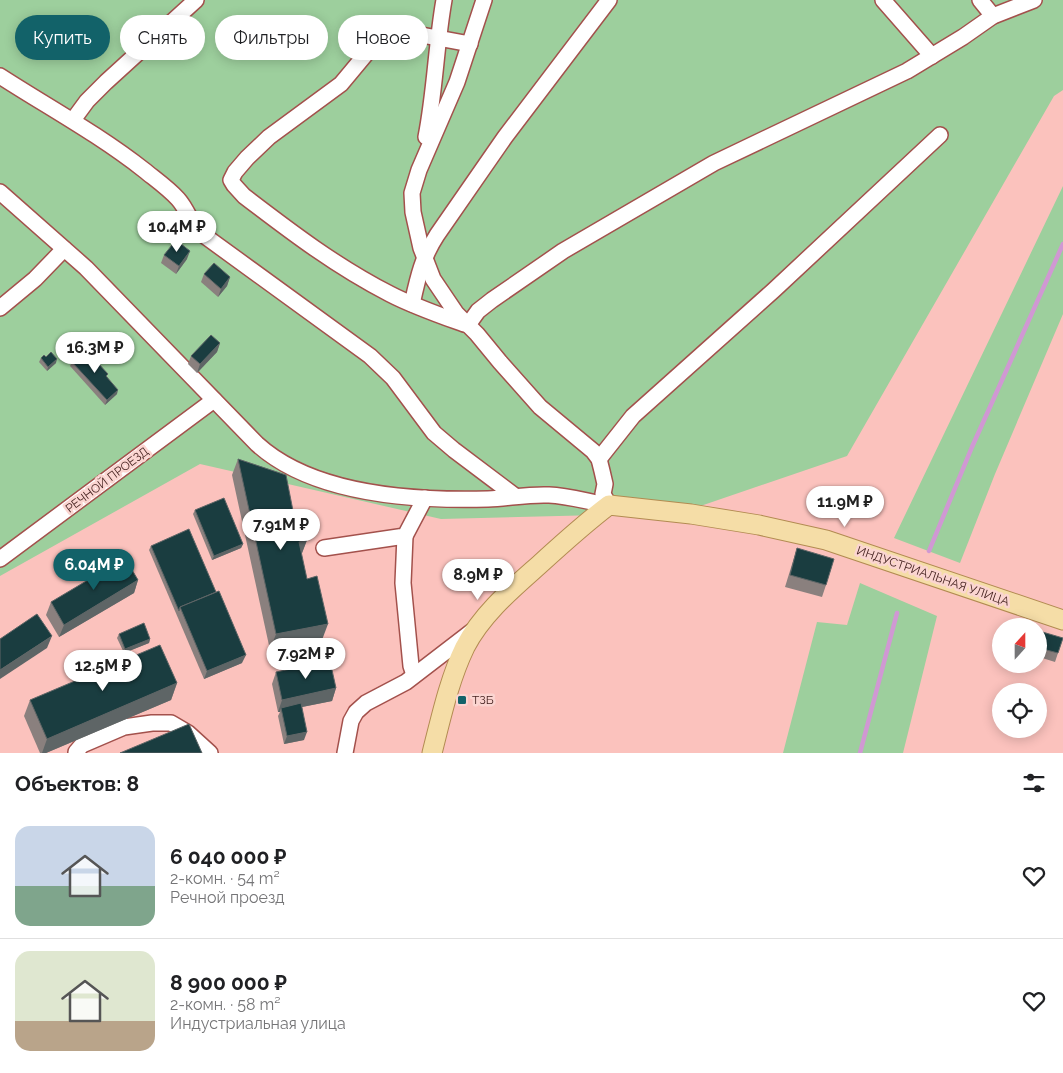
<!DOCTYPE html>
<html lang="ru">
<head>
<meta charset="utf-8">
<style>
	body { margin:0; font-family:Raleway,sans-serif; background:#f2f2f2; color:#202124; height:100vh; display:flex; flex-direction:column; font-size:19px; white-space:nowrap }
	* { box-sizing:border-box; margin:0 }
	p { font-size:16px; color:#757577 }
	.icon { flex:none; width:28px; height:28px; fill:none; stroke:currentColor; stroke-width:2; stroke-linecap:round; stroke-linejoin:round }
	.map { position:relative; height:753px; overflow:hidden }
	.side { display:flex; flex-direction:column; background:#fff; flex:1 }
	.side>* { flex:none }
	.banner { position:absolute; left:15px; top:15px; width:500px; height:45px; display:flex; gap:10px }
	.needle { width:32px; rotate:21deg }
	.controls { position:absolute; left:992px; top:618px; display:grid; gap:10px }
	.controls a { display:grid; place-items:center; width:55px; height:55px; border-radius:50%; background:#fff; box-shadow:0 2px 12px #0003; font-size:25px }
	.price { position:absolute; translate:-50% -42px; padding:0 11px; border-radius:18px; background:#fff; color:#222; font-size:16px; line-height:32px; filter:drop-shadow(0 1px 2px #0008) }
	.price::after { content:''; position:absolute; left:50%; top:30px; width:15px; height:11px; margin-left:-8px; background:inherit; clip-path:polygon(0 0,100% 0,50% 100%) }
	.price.active { background:#126269; color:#fff }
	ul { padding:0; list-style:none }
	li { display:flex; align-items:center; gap:15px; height:125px; padding:0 15px }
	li+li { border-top:1px solid #e0e0e0 }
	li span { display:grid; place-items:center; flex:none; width:140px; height:100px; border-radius:15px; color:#555 }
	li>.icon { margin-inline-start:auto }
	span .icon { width:60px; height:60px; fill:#fffc; stroke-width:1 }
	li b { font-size:21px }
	h2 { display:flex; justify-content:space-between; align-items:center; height:60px; padding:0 15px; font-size:21px }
	.pill { padding:0 18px; border-radius:22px; background:#fff; box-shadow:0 2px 12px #0003; font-size:18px; line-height:45px }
	.pill.active { background:#126269; color:#fff }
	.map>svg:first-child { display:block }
	.green { fill:#9dcf9d }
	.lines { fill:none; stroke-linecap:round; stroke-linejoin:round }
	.stream { stroke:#d098d3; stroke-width:4.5 }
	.minor-casing { stroke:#a3514c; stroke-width:18 }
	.major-casing { stroke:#b28b51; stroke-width:21 }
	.minor { stroke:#fff; stroke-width:15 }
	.major { stroke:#f5dda7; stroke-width:19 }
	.wall { fill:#8a807e }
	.shaded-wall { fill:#5e6566 }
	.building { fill:#1a3d40; stroke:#5e6566 }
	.poi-dot { fill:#126269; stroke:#fbd5d1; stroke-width:2 }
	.labels { text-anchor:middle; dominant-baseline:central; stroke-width:5; stroke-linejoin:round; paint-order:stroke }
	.street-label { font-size:12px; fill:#411e1c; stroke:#fbd5d1 }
	.poi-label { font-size:12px; fill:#411e1c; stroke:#fbd5d1; text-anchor:start }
</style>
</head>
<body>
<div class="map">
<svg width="1063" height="753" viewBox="0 0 1063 753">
	<rect width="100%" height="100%" fill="#fbc2bd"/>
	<g class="green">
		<polygon points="0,0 1063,0 1063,90 1054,96 847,456 680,513 441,519 200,464 0,576"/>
		<polygon points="1063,186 1063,314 995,474 960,563 894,538"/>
		<polygon points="860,583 937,616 903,753 783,753 817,622 847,625"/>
	</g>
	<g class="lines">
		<g class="stream">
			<polyline points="929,551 972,447 1063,244"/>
			<polyline points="860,753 897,613"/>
		</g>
		<defs>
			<g id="minor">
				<polyline points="484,0 457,82 419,170 412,193 413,212 421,248 433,279 456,313 477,334 500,362 540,407 593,451 599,459 602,471 605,484 603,494 609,505"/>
				<polyline points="883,0 932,56"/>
				<polyline points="980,0 993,16"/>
				<path d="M 0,76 C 48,107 98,134 144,170 C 155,179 168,188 178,199 C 187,209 190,221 198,231 L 370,356 L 393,378 L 434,433 L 454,450 L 515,496"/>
				<polyline points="73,120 87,101 106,82 196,0"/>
				<path d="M 426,137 C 435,92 436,45 444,0"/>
				<path d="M 0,192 L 86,268 L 257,444 C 313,495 416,501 488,499 C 509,498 529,494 549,495 C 569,496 589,502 609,505"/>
				<path d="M 412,304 C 418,277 422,258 437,235 L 505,137 L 609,0"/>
				<polyline points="0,308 35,279 64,249"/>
				<path d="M 464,324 C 439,315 413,306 390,294 C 337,267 291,232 244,196 L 234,185 L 231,180 L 235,172 L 247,158 L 269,137 L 341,84 L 381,36 L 390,32 L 400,31 L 470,44"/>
				<polyline points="468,325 478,311 492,300 563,251 714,163 907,71 963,37 993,16 1034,0"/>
				<polyline points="599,459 633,416 774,290 940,135"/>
				<polyline points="405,536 403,583 411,666 414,675"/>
				<polyline points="324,548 405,536 425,498"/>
				<polyline points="0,559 214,400"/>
				<polyline points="76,752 82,745 124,727 152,723 171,723 188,733 210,753"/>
				<polyline points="345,753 351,721 356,712 366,703 406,682 475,629"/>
			</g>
			<path id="major" d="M 432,753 C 441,718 449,680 465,647 C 482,614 512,589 539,565 C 562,544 584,524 609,505 L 691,514 L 759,525 L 826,540 L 1063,620"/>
		</defs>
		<use href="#minor" class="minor-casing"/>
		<use href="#major" class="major-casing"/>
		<use href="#minor" class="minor"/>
		<use href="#major" class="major"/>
	</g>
	<g class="wall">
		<polygon points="164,255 187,259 176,274 161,263"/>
		<polygon points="204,274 230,277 227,286 218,297 201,282"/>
		<polygon points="220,343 217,352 197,373 188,364 191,356"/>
		<polygon points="46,357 56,363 47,371 39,362 41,358"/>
		<polygon points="72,362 107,377 117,394 105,405 70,366"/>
		<polygon points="238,459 307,540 301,555 307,579 322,640 270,650 232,475"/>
		<polygon points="195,510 243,544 241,548 212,560 193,514"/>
		<polygon points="151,546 242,663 204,679 149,550"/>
		<polygon points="797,548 826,585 822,597 785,587"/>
		<polygon points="138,580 134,593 59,637 46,615 51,602"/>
		<polygon points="1039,631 1058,653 1055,662 1039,657"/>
		<polygon points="119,634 150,639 149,643 124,653 117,638"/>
		<polygon points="276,672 336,688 332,701 302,707 304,740 284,744 278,716 280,712 278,712 272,684"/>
		<polygon points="177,683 171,700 46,753 40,753 24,716 30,700"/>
	</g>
	<g class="shaded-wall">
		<polygon points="190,251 187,259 176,274 179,266"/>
		<polygon points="230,277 227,286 218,297 221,289"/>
		<polygon points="220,343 217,352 197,373 200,364"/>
		<polygon points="57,359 56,363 47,371 48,367"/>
		<polygon points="118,390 117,394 105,405 107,400"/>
		<polygon points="307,540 301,556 299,542"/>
		<polygon points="243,544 241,548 212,560 214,556"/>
		<polygon points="138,580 134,593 59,637 64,625"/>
		<polygon points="328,624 322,640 270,650 276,634"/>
		<polygon points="52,636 47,648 0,679 0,670"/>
		<polygon points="150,639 149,643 124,653 125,649"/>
		<polygon points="246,655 242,663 204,679 207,671"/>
		<polygon points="177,683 171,700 46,753 42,753 47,739"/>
		<polygon points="336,688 332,701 282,711 281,708 280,712 278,712 282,700"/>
		<polygon points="307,732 304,740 284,744 287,736"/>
	</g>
	<g class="building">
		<polygon points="176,240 190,251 179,266 164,255"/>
		<polygon points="214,263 230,277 221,289 204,274"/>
		<polygon points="211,335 220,343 200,364 191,356"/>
		<polygon points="85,349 108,374 106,376 118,390 107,400 72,362"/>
		<polygon points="51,352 57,359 48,367 41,358 44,355 46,357"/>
		<polygon points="238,459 286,475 296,526 305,525 307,540 299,542 307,579 317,576 328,624 276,634"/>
		<polygon points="224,498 243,544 214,556 195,510"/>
		<polygon points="189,529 216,592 180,607 179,611 151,546"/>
		<polygon points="797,548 834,559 826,585 790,575"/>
		<polygon points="125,558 138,580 64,625 51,602"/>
		<polygon points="219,591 246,655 207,671 180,607"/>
		<polygon points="37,614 52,636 0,670 0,639"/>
		<polygon points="144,623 150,639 125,649 119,634"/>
		<polygon points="1039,631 1063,638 1058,653 1039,648"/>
		<polygon points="160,645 177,683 47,739 30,700"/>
		<polygon points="330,661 336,688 282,700 276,672"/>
		<polygon points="301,703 307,732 287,736 281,708"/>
		<polygon points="189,724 202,753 120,753"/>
	</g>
	<rect class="poi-dot" x="457" y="695" width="10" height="10" rx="2.5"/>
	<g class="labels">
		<g class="street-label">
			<text transform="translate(107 480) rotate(-37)">РЕЧНОЙ ПРОЕЗД</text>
			<text transform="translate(933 576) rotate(19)">ИНДУСТРИАЛЬНАЯ УЛИЦА</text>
		</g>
		<g class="poi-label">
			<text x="472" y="700">ТЗБ</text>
		</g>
	</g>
</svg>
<div class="controls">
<a><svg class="needle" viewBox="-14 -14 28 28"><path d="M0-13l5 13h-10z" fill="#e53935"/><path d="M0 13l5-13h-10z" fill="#757577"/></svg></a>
<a><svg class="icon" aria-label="locate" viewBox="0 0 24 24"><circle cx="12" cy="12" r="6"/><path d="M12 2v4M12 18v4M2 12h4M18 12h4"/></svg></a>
</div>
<b class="price" style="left:177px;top:253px">10.4M ₽</b>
<b class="price" style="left:95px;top:374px">16.3M ₽</b>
<b class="price" style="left:845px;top:528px">11.9M ₽</b>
<b class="price" style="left:281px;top:551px">7.91M ₽</b>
<b class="price active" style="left:94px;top:591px">6.04M ₽</b>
<b class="price" style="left:478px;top:601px">8.9M ₽</b>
<b class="price" style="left:306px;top:680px">7.92M ₽</b>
<b class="price" style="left:103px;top:692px">12.5M ₽</b>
<div class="banner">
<a class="pill active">Купить</a>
<a class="pill">Снять</a>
<a class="pill">Фильтры</a>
<a class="pill">Новое</a>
</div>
</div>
<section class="side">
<h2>Объектов: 8<svg class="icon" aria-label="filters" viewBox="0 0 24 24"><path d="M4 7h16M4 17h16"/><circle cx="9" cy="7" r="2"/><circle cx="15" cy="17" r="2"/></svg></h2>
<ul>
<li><span style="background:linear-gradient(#c9d6e8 60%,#7fa58c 0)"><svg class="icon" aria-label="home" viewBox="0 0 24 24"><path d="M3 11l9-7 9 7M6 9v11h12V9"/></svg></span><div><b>6 040 000 ₽</b><p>2-комн. · 54 m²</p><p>Речной проезд</p></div><svg class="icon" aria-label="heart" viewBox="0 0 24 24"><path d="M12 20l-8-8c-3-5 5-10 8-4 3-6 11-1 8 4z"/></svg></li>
<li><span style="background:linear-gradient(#dfe7d0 70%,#b9a48a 0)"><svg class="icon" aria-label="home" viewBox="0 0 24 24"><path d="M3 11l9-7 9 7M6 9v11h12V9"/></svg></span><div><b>8 900 000 ₽</b><p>2-комн. · 58 m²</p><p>Индустриальная улица</p></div><svg class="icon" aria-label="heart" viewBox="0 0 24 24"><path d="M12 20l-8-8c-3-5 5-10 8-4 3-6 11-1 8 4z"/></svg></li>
</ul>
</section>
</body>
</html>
